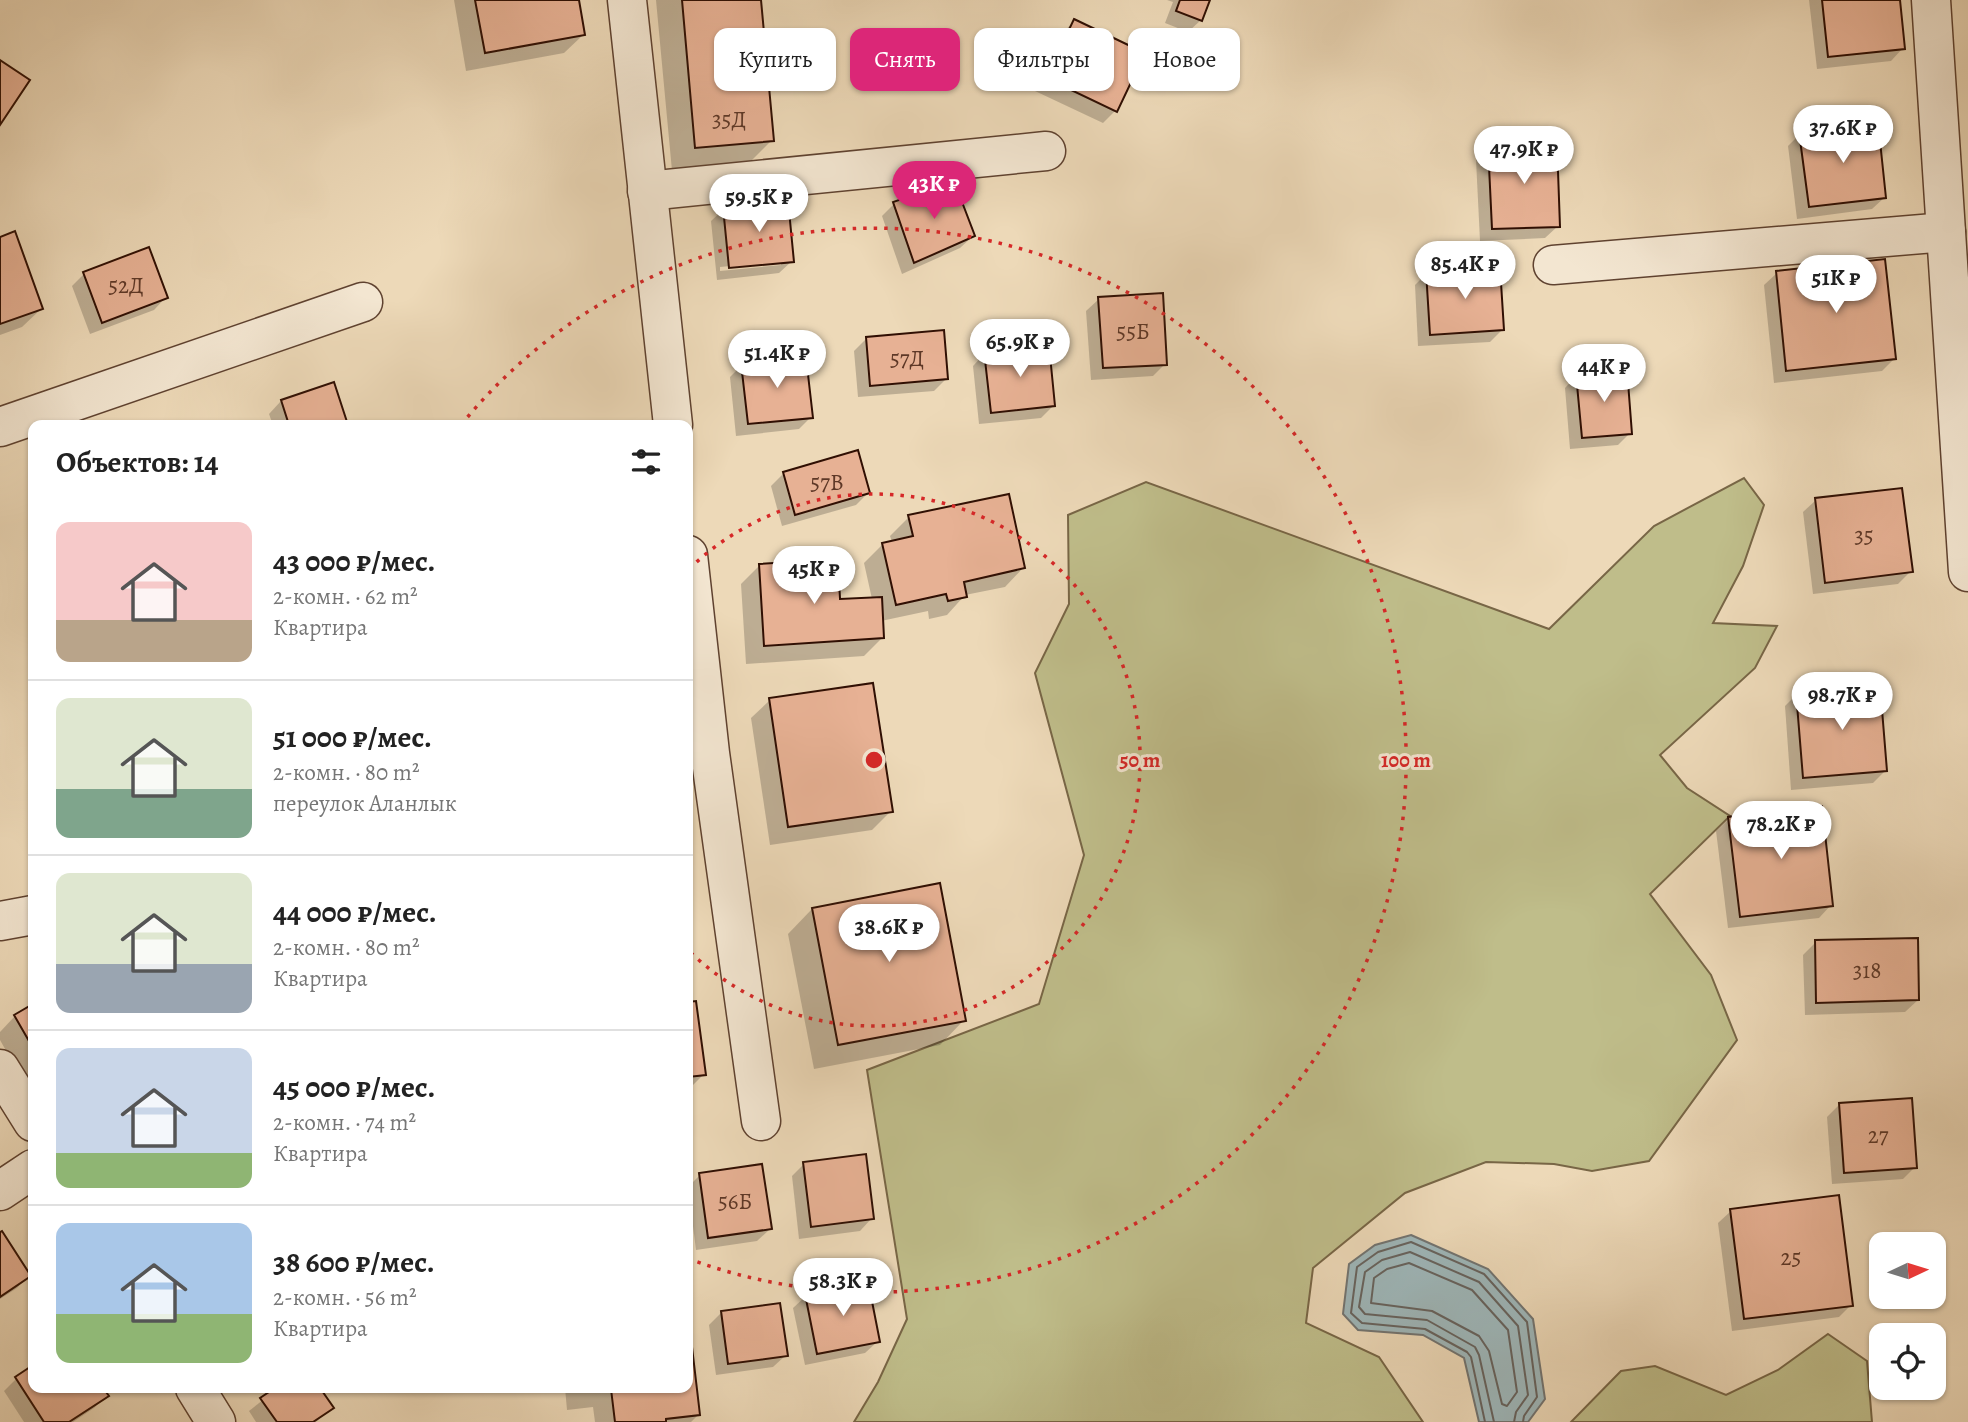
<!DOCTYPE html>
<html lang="ru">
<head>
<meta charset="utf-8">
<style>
	body { margin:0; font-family:Alegreya,serif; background:#f6f6f6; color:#222; height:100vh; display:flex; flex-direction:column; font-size:26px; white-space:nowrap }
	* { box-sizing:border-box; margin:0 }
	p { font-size:23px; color:#767676 }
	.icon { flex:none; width:38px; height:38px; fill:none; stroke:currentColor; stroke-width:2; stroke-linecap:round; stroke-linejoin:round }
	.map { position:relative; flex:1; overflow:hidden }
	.drawer { position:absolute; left:28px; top:420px; width:665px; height:973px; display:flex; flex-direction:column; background:#fff; border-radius:14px; box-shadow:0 2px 5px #0004 }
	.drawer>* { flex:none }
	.hud { position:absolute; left:714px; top:28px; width:665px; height:63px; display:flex; gap:14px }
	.needle { width:46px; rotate:86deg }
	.controls { position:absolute; left:1869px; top:1232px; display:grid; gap:14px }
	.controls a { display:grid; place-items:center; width:77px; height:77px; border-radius:14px; background:#fff; box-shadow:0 2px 5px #0004; font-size:35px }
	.price { position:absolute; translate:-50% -60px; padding:0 16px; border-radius:24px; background:#fff; color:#222; font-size:23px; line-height:46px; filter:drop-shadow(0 2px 4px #0008) }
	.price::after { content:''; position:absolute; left:50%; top:42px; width:21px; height:16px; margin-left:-10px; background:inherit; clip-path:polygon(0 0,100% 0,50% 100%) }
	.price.on { background:#db2777; color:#fff }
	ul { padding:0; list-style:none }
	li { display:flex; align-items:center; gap:21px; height:175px; padding:0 28px }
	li+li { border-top:2px solid #e0e0e0 }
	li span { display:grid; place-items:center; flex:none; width:196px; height:140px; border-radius:14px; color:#555 }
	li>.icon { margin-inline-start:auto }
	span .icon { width:84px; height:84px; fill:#fffc; stroke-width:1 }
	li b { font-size:30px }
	h2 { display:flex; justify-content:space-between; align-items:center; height:84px; padding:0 28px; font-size:30px }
	.tag { padding:0 24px; border-radius:14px; background:#fff; box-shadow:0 2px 5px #0004; font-size:24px; line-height:63px }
	.tag.on { background:#db2777; color:#fff }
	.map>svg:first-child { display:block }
	.green { fill:#bfbd8a; stroke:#786646; stroke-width:2 }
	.water { fill:#9eb7ba; stroke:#727471; stroke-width:2 }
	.shadow { fill:#0003; fill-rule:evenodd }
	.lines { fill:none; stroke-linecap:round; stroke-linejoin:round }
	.shore { stroke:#67635e; stroke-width:2 }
	.building { fill:#e7b194; stroke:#300f03; stroke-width:2 }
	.minor-casing { stroke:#5f4230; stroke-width:41 }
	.minor { stroke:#f3e6d1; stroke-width:38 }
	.ring { fill:none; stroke:#d62828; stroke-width:3.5; stroke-dasharray:3.5 7 }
	.labels { text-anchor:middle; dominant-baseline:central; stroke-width:6; stroke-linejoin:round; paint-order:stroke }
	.number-label { font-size:23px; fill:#5e3827 }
	.centre { fill:#d62828; stroke:#f3e6d1; stroke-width:3.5 }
	.ring-label { font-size:21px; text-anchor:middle; font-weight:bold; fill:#d62828; stroke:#f3e6d1; stroke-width:6; stroke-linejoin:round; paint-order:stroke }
</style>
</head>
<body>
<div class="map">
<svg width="1968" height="1422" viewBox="0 0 1968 1422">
	<rect width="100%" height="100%" fill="#edd9b8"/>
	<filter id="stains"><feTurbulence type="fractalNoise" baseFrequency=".00286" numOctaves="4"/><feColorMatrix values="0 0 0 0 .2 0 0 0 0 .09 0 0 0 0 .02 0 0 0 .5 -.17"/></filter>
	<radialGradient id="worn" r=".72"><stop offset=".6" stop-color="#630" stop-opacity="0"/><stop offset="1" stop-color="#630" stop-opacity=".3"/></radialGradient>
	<g class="green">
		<polygon points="1744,478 1764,505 1743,566 1713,623 1777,626 1755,668 1660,755 1687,788 1730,816 1650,894 1711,975 1737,1040 1649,1161 1592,1171 1554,1164 1486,1162 1405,1193 1313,1268 1306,1323 1379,1357 1423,1422 854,1422 878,1382 907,1319 867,1070 1039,1004 1084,855 1035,673 1069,604 1068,515 1146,482 1549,629 1654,526"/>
		<polygon points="1828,1334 1867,1361 1872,1422 1571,1422 1621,1371 1655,1366 1726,1395 1778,1370"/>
	</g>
	<polygon class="water" points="1411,1235 1488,1269 1533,1319 1545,1399 1528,1422 1479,1422 1464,1358 1423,1335 1358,1330 1343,1314 1349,1264 1375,1245"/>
	<g class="shadow">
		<polygon points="454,0 577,0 583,35 564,53 466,71"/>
		<polygon points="656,0 759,0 772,140 748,164 672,171"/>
		<polygon points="1167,0 1208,0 1201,20 1188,32 1165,23 1173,2"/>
		<polygon points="1809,0 1898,0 1903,48 1891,61 1817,69"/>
		<polygon points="1074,21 1115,111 1103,123 1035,91 1062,34"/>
		<polygon points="1800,134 1885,197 1872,209 1797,219 1788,146"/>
		<polygon points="1489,147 1558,226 1545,238 1480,241 1476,160"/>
		<polygon points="894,204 973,236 960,248 902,274 882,216"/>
		<path d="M 724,209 L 792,261 L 779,273 L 717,280 L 711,221 ZM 781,261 L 781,265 L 720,271 L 720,267 Z"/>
		<polygon points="0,239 41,309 22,327 0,335"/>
		<polygon points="1427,273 1502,330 1490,342 1418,346 1415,285"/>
		<polygon points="1777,273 1894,359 1882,371 1774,383 1764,285"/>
		<polygon points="84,274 166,297 154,310 90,334 72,286"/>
		<polygon points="1099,299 1165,364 1153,376 1091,380 1086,311"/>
		<polygon points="867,338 946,379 934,391 858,397 854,351"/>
		<polygon points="985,353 1054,405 1041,418 979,424 973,366"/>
		<polygon points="742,365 811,417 799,429 736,436 730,377"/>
		<polygon points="1577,375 1630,433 1618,445 1570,449 1565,388"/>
		<polygon points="333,384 347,425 273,425 269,414 281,401"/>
		<polygon points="784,473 868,493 856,505 782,526 771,486"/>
		<polygon points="1816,500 1911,571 1898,584 1813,594 1803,512"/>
		<polygon points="909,517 1023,568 1005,587 965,595 947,615 929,619 928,611 881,621 882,638 864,656 746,664 741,584 760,565 839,601 872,599 864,563 883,544 892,542 890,536"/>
		<polygon points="1797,694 1885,771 1873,783 1791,790 1785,706"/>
		<polygon points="770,700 891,811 872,830 770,845 751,718"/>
		<polygon points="1729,819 1831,905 1819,918 1728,928 1716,831"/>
		<polygon points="812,909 964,1020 940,1045 814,1069 788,934"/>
		<polygon points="1816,942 1918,1000 1905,1012 1805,1015 1803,955"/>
		<polygon points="688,1003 695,1003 704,1074 692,1086 688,1087"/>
		<polygon points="33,1006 33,1099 0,1040 0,1032 15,1016"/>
		<polygon points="1839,1105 1915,1167 1903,1179 1832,1184 1827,1117"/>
		<polygon points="804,1164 872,1218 860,1231 799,1239 792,1176"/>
		<polygon points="700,1175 770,1229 757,1241 696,1250 688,1187"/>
		<polygon points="1731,1211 1851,1305 1839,1317 1732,1331 1718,1223"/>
		<polygon points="0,1234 29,1275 17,1288 0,1299"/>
		<polygon points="806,1296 878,1341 865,1353 805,1365 793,1308"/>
		<polygon points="722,1312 786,1355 773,1367 716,1375 709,1325"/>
		<polygon points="688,1332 698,1415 691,1422 595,1422 593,1407 567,1410 565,1388 688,1388"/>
		<polygon points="33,1367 33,1388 101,1388 106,1396 94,1408 73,1422 24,1422 4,1391 16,1379"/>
		<polygon points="278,1388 318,1388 332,1407 316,1422 256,1422 249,1411"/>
	</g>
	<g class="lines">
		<g class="shore">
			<polygon points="1409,1263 1472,1290 1508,1330 1517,1392 1507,1406 1502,1404 1489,1351 1479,1336 1432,1311 1371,1303 1374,1278 1387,1269"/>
			<polyline points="1485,1422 1471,1357 1467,1352 1425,1329 1362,1323 1351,1313 1357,1267 1378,1252 1411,1242 1484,1274 1527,1322 1537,1397 1524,1416 1523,1422"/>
			<polyline points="1494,1422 1479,1355 1475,1347 1427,1320 1365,1314 1359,1307 1365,1272 1382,1260 1410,1252 1479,1282 1518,1326 1528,1395 1516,1412 1514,1422"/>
		</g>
	</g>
	<g class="building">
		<polygon points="475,0 579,0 585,35 485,53"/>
		<polygon points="682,0 761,0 774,141 695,148"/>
		<polygon points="1180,0 1210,0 1202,21 1176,11"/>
		<polygon points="1822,0 1900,0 1905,49 1828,57"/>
		<polygon points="1074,19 1145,53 1117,112 1046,78"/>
		<polygon points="0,60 30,80 0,125"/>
		<polygon points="1878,122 1886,198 1809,207 1799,132"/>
		<polygon points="1557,143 1560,227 1492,229 1488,145"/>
		<polygon points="954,181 975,236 914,263 893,202"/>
		<polygon points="788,200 794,262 729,268 723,207"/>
		<polygon points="15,231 43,309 0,324 0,237"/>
		<polygon points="149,247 168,298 102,323 83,272"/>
		<polygon points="1885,259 1896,359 1786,371 1776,271"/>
		<polygon points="1500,267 1504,330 1430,335 1426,271"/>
		<polygon points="1163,293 1167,365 1103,368 1098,297"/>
		<polygon points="944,330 948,379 870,386 866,337"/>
		<polygon points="1049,345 1055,406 991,413 984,351"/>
		<polygon points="806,357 813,418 748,424 741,363"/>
		<polygon points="1627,369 1632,434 1582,438 1576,374"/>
		<polygon points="334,382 348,425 289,425 281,400"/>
		<polygon points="858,450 870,493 795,515 783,472"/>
		<polygon points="1902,488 1913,572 1825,583 1815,498"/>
		<polygon points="1009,494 1025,568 964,582 967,597 948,601 946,594 896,605 882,543 913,536 908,515"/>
		<polygon points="838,559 840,599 882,597 884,638 764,646 759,564"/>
		<polygon points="873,683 893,812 788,827 769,698"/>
		<polygon points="1880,685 1887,771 1803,778 1796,692"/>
		<polygon points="1822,806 1833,906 1740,917 1728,817"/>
		<polygon points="940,883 966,1021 838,1045 812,908"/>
		<polygon points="1918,938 1919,1000 1816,1003 1815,940"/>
		<polygon points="696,1001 706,1075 688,1077 688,1002"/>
		<polygon points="33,1004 33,1048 14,1015"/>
		<polygon points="1912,1098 1917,1168 1844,1173 1839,1103"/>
		<polygon points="866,1154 874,1219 811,1227 803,1162"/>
		<polygon points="762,1164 772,1229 708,1238 699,1173"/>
		<polygon points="1839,1195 1853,1306 1744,1319 1730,1209"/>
		<polygon points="2,1231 31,1276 0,1297 0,1232"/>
		<polygon points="868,1281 880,1342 817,1354 805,1294"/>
		<polygon points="780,1303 788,1356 728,1364 721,1311"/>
		<polygon points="688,1330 690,1330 700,1415 666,1419 666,1422 615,1422 611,1389 585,1392 585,1388 688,1388"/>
		<polygon points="33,1365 33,1388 103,1388 109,1396 69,1422 44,1422 15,1377"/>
		<polygon points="275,1388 320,1388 334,1408 313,1422 277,1422 260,1398"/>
	</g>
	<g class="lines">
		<defs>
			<g id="minor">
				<polyline points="627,0 673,425"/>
				<polyline points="1931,0 1968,572"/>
				<polyline points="647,191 1046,151"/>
				<polyline points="1553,265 1946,232"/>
				<polyline points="0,427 363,302"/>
				<polyline points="688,555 710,753 761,1121"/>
				<polyline points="0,921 33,915"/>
				<polyline points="0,1069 33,1122"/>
				<polyline points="0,1191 33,1169"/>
				<polyline points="195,1388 216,1422"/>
			</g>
		</defs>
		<use href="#minor" class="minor-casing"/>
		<use href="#minor" class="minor"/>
	</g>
	<g class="ring">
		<path d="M689 569A266 266 0 1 1 689 951"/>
		<path d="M461 425A532 532 0 1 1 692 1260"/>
	</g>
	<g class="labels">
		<g class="number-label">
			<text x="729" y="119">35Д</text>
			<text x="126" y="285">52Д</text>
			<text x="1133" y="331">55Б</text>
			<text x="907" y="358">57Д</text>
			<text x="827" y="482">57В</text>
			<text x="1864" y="535">35</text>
			<text x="1867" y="970">318</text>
			<text x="1878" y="1135">27</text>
			<text x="735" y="1201">56Б</text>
			<text x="1791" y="1257">25</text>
		</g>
	</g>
	<circle cx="874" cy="760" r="10" class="centre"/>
	<g class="ring-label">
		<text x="1140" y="767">50 m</text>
		<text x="1406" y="767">100 m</text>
	</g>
	<rect width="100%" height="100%" filter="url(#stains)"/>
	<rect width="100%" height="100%" fill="url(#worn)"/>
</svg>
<div class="controls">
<a><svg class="needle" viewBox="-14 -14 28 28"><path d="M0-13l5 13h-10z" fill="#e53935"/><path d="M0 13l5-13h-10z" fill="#767676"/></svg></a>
<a><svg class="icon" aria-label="locate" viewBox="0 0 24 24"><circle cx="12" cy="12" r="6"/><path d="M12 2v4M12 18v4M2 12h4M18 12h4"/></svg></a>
</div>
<b class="price" style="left:1843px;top:165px">37.6K ₽</b>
<b class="price" style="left:1524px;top:186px">47.9K ₽</b>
<b class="price on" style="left:934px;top:221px">43K ₽</b>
<b class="price" style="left:759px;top:234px">59.5K ₽</b>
<b class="price" style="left:1465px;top:301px">85.4K ₽</b>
<b class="price" style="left:1836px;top:315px">51K ₽</b>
<b class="price" style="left:1020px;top:379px">65.9K ₽</b>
<b class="price" style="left:777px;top:390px">51.4K ₽</b>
<b class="price" style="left:1604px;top:404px">44K ₽</b>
<b class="price" style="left:814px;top:606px">45K ₽</b>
<b class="price" style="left:1842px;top:732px">98.7K ₽</b>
<b class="price" style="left:1781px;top:861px">78.2K ₽</b>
<b class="price" style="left:889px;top:964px">38.6K ₽</b>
<b class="price" style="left:843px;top:1318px">58.3K ₽</b>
<div class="hud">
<a class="tag">Купить</a>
<a class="tag on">Снять</a>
<a class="tag">Фильтры</a>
<a class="tag">Новое</a>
</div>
<section class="drawer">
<h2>Объектов: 14<svg class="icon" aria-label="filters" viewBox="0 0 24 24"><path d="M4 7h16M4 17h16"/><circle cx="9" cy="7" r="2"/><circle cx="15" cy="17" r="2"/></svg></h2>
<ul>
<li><span style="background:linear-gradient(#f6c9c9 70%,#b9a48a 0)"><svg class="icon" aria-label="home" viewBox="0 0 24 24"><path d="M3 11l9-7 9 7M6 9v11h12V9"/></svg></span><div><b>43 000 ₽/мес.</b><p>2-комн. · 62 m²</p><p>Квартира</p></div></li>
<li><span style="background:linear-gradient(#dfe7d0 65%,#7fa58c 0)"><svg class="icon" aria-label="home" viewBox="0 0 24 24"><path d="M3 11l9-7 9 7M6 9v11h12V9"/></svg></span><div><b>51 000 ₽/мес.</b><p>2-комн. · 80 m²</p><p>переулок Аланлык</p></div></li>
<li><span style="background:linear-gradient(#dfe7d0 65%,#9aa5b1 0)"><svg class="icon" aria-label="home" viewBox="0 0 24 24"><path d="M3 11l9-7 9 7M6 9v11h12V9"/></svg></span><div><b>44 000 ₽/мес.</b><p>2-комн. · 80 m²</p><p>Квартира</p></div></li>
<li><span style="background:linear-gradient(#c9d6e8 75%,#8fb573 0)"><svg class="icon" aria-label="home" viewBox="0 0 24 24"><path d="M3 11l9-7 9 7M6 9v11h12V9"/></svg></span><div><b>45 000 ₽/мес.</b><p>2-комн. · 74 m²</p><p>Квартира</p></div></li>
<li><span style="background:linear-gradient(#a9c7e8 65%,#8fb573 0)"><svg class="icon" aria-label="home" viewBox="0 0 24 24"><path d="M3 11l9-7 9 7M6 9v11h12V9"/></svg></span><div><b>38 600 ₽/мес.</b><p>2-комн. · 56 m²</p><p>Квартира</p></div></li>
</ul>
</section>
</div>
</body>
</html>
